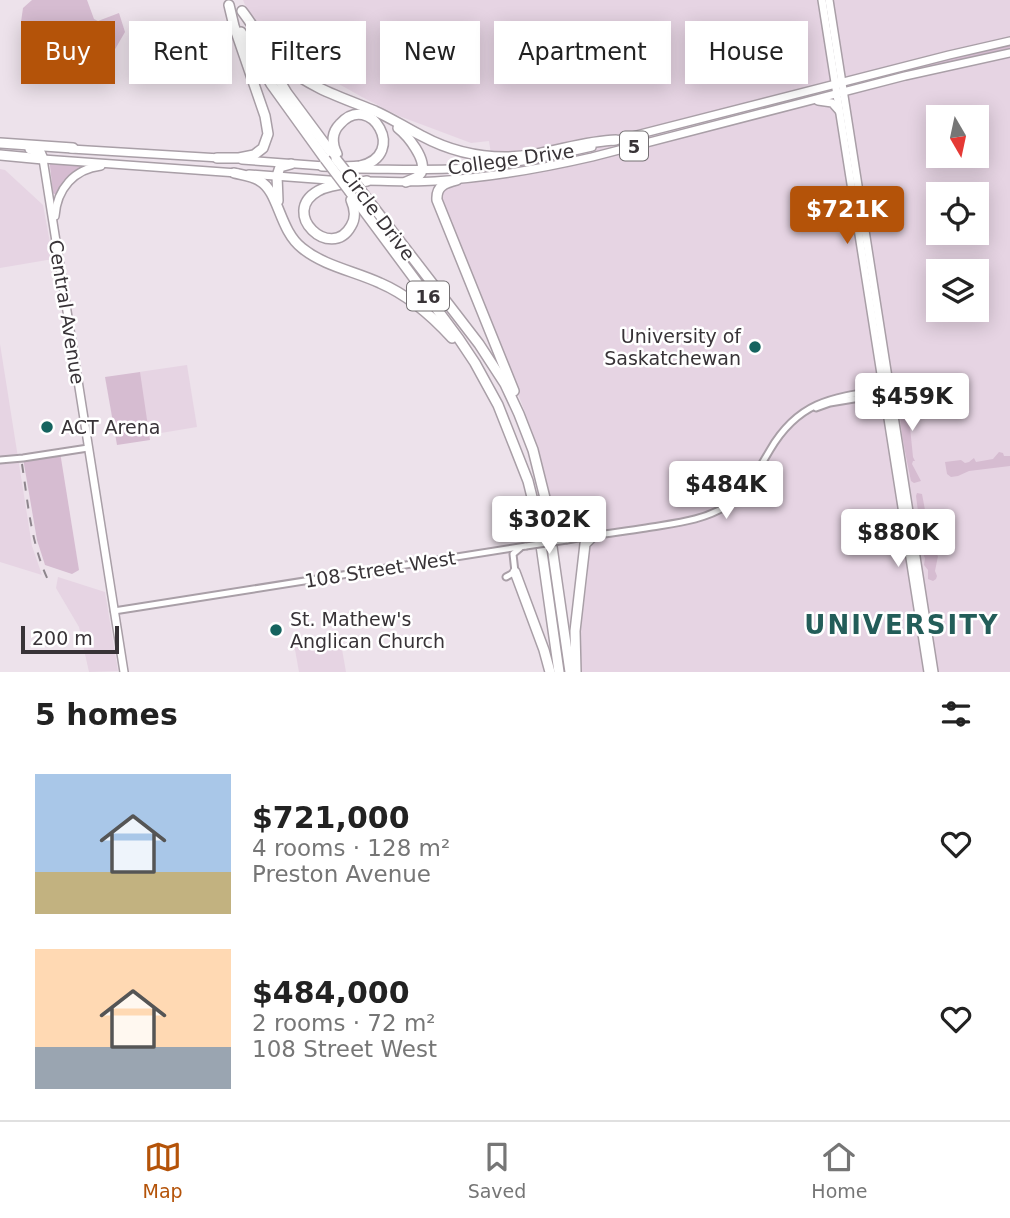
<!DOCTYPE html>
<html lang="en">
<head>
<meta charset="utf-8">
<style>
	body { margin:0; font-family:"DejaVu Sans",sans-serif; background:#f2f2f2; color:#222; height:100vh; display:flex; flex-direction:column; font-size:26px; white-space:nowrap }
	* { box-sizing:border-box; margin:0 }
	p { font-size:23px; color:#767676 }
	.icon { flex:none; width:38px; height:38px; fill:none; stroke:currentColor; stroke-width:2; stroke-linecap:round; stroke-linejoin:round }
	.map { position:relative; height:672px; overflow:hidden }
	.details { display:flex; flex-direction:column; background:#fff; flex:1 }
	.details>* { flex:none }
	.top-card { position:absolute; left:21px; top:21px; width:970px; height:63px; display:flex; gap:14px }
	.needle { width:46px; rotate:171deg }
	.controls { position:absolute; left:926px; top:105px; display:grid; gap:14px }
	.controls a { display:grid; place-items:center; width:63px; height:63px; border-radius:0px; background:#fff; box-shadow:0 4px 18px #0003; font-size:35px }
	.scale { position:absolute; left:21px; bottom:18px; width:98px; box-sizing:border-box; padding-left:7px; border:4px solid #383337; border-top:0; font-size:19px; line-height:24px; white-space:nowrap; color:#383337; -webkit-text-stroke:5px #fff; paint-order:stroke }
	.price { position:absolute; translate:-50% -60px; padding:0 16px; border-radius:7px; background:#fff; color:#222; font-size:23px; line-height:46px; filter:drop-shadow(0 2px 4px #0008) }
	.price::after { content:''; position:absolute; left:50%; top:42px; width:21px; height:16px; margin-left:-10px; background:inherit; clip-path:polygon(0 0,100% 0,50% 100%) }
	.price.current { background:#b45309; color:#fff }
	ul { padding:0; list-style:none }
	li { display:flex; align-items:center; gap:21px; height:175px; padding:0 35px }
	li span { display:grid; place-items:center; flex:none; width:196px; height:140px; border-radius:0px; color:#555 }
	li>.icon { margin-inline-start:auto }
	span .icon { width:84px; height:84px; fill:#fffc; stroke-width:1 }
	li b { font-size:30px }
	h2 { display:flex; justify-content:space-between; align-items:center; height:84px; padding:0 35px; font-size:30px }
	.chip { padding:0 24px; border-radius:0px; background:#fff; box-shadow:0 4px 18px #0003; font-size:24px; line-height:63px }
	.chip.current { background:#b45309; color:#fff }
	.tab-bar { display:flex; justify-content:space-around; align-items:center; height:98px; border-top:2px solid #e0e0e0; background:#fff; font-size:19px; color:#767676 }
	.tab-bar a { display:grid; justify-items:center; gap:4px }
	.tab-bar .current { color:#b45309 }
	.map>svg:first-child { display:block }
	.built { fill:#e6d4e3; fill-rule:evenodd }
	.green { fill:#d6bcd1 }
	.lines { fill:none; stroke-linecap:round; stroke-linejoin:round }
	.minor-casing { stroke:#a99fa7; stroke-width:9 }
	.major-casing { stroke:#a99fa7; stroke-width:10 }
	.highway-casing { stroke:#a99fa7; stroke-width:12 }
	.minor { stroke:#fff; stroke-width:5 }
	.major { stroke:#fff; stroke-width:7 }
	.highway { stroke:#fff; stroke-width:9 }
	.rail { stroke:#8d858c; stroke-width:2; stroke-dasharray:9 9; stroke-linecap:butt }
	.minor-bridge-casing { stroke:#a99fa7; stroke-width:9; stroke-linecap:butt }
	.highway-bridge-casing { stroke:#a99fa7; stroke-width:12; stroke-linecap:butt }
	.minor-bridge { stroke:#fff; stroke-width:5 }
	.highway-bridge { stroke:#fff; stroke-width:9 }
	.poi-dot { fill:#15635f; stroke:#fff; stroke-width:2.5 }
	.labels { text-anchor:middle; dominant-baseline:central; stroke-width:5; stroke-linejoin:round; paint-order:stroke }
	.shield { fill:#fff; stroke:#747073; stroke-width:2 }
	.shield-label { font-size:18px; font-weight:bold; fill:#383337 }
	.street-label { font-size:19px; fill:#383337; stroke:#fff }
	.poi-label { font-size:19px; fill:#383337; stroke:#fff; text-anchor:start }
	.district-label { font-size:26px; font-weight:bold; letter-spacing:2px; fill:#235d59; stroke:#fff }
</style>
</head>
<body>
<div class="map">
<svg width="1010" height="672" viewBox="0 0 1010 672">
	<rect width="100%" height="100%" fill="#ede2eb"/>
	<g class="built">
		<path d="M 243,0 L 1010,0 L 1010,672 L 579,672 L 578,654 L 588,573 L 587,551 L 591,543 L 596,540 L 594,533 L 554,538 L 545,480 L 533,434 L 507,364 L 441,202 L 439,191 L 452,184 L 495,180 L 489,141 L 471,143 L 399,116 L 362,97 L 305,65 L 282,49 L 250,17 ZM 938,117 L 976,117 L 976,156 L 938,156 ZM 938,194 L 976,194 L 976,233 L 938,233 ZM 938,271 L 976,271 L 976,310 L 938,310 Z"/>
		<polygon points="0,169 5,170 43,205 53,259 0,268"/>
		<polygon points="0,344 32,546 42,575 0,562"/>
		<polygon points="187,365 197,427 149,435 139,372"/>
		<polygon points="58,577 105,592 118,671 89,672 79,627 56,588"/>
		<polygon points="340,638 346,672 299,672 294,644"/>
	</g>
	<g class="green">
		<polygon points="32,0 87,0 94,19 98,21 119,13 125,32 114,51 111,52 90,51 91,30 87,26 21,22 23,8"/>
		<polygon points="1010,43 1010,48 858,86 849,87 944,59"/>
		<polygon points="50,164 52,164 87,166 64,180 56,195 53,193 50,166 49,176"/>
		<polygon points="140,372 150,440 117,445 105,377"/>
		<path d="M 902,399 L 905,400 L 910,427 L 913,457 L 915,461 L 913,461 L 912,464 L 921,481 L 914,483 L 911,481 C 908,463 895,413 902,399 Z"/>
		<polygon points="60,452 79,570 72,574 45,565 37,540 23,458"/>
		<polygon points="999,452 1003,453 1004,456 1010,456 1010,466 969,471 958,476 951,477 947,474 945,462 961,460 965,463 969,462 974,458 976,462 993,459"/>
		<polygon points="917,493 922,494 925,510 932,516 930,519 927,517 926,521 930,530 930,534 932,536 934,552 938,556 935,571 937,576 936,579 933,581 928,579 928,570 924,565 925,558 921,550 921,534 916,496"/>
	</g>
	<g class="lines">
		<defs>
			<g id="minor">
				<polyline points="816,408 830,403 872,396"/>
				<polyline points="0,460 23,458 88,448"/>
				<path d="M 567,540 C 593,535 620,532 646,528 C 675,523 703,521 728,505 C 748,491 758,470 770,450 C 799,400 834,397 887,389"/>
				<polyline points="506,577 515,572 513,554 520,548"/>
				<polyline points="114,611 526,546"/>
			</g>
			<g id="major">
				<polyline points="822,0 928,672"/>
				<polyline points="829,0 934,672"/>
				<polyline points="818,101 832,103 840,112"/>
				<polyline points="613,141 949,55 1010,41"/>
				<polyline points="71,149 220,158"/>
				<polyline points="43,159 237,173"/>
				<polyline points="43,159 124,672"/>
				<polyline points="242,160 324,166"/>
				<path d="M 357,169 C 388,169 418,170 449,169 C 497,167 545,158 592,147"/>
				<polyline points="249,174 342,181"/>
				<path d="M 364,181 C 388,181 412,183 435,181 C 488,178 540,169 592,157 L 905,76 L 1010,53"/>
				<path d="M 55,216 C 57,189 74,169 101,166"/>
				<polyline points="890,378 895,384 903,387"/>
				<polyline points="868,392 877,388 882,377"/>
				<polyline points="871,396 881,400 887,407"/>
				<polyline points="894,405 898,397 903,392"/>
			</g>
			<g id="highway">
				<path d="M 242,11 C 256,29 266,50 284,65 C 310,88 343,98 375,111 C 391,118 406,128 422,136 C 448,150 476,157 505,157 C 543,157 579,141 616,140"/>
				<polyline points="241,32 271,84 325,159"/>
				<polyline points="257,43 287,93 336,159"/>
				<path d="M 398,128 C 407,135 428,160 421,173 C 418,178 410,180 406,182"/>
				<polyline points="0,143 73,148"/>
				<polyline points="30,149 40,152 43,159"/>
				<polyline points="0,155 43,159"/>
				<polyline points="217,158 239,158 254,155 263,148 268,134 265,116 234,26 229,5"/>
				<path d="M 322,166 C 334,166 348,168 360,166 C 409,155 370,90 340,124 C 331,133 332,144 337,154"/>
				<path d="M 234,173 C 242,175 253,176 260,181 C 279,192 279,230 302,248 C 324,266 354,271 380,283 C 408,295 432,316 452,338"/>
				<path d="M 457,180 C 445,183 436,186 437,200 L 514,391"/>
				<polyline points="350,192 459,339 475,363 498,405 528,481 537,517 559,672"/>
				<polyline points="362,192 479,344 505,384 519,414 533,450 545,498 570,672"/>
				<path d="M 351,200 C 355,209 356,218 351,226 C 331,262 279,213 318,191 C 332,183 352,184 367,181"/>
				<polyline points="278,201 277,176 280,167 291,164"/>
				<polyline points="515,572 544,650 550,672"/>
				<polyline points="576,672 575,631 585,544 593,536"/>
			</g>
		</defs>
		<use href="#minor" class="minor-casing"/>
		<use href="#major" class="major-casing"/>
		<use href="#highway" class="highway-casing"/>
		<use href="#minor" class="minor"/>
		<use href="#major" class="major"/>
		<use href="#highway" class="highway"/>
		<path class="rail" d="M 22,464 C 28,503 31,545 49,582"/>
		<defs>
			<polyline id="minor-bridge" points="526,546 567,540"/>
			<g id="highway-bridge">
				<polyline points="325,159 350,192"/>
				<polyline points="336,159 362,192"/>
			</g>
		</defs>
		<use href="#minor-bridge" class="minor-bridge-casing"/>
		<use href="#highway-bridge" class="highway-bridge-casing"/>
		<use href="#minor-bridge" class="minor-bridge"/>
		<use href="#highway-bridge" class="highway-bridge"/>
	</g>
	<g class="poi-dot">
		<circle cx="755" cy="347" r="7"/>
		<circle cx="47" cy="427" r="7"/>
		<circle cx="276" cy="630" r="7"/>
	</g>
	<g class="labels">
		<g class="shield">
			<rect x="620" y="131.5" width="28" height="29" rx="5"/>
			<rect x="407" y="281.5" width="42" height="29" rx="5"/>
		</g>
		<g class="shield-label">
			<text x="634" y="146">5</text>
			<text x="428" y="296">16</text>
		</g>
		<g class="street-label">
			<text transform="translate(511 159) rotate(-8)">College Drive</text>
			<text transform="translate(378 214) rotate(53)">Circle Drive</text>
			<text transform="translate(67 312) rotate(81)">Central Avenue</text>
			<text transform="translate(380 569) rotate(-9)">108 Street West</text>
		</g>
		<g class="poi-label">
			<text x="741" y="336" text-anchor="end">University of<tspan x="741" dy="22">Saskatchewan</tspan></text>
			<text x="61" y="427">ACT Arena</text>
			<text x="290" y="619">St. Mathew's<tspan x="290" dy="22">Anglican Church</tspan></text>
		</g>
		<g class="district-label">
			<text x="902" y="625">UNIVERSITY</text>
		</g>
	</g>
</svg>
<div class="controls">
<a><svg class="needle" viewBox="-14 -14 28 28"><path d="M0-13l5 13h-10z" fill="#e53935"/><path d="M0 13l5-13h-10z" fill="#767676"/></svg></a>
<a><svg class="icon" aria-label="locate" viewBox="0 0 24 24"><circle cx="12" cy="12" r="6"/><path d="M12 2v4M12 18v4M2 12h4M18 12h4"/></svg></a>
<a><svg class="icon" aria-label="layers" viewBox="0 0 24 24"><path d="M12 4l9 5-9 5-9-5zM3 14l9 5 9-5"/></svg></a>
</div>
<div class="scale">200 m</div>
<b class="price current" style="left:847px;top:246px">$721K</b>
<b class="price" style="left:912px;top:433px">$459K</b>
<b class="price" style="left:726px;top:521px">$484K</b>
<b class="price" style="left:549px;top:556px">$302K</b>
<b class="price" style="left:898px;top:569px">$880K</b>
<div class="top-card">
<a class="chip current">Buy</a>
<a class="chip">Rent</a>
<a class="chip">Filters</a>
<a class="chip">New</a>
<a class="chip">Apartment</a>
<a class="chip">House</a>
</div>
</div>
<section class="details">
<h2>5 homes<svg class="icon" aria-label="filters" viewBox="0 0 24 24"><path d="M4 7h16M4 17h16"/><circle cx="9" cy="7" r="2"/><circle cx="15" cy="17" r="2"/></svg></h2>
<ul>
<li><span style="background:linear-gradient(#a9c7e8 70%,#c2b280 0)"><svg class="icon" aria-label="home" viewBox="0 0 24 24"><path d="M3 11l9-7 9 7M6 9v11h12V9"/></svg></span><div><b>$721,000</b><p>4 rooms · 128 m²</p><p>Preston Avenue</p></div><svg class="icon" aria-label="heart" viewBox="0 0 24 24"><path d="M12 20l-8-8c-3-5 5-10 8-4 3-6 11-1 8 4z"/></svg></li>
<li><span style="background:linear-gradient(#ffd9b3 70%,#9aa5b1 0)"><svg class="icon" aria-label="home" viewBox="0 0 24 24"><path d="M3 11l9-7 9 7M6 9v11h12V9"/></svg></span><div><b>$484,000</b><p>2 rooms · 72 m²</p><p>108 Street West</p></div><svg class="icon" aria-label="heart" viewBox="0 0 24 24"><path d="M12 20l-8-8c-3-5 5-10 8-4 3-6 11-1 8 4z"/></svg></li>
</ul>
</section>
<nav class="tab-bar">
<a class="current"><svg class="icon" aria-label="map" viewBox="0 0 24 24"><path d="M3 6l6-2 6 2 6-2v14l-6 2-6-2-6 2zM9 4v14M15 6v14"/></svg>Map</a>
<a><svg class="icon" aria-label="saved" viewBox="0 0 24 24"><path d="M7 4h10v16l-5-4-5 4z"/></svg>Saved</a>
<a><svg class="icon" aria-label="home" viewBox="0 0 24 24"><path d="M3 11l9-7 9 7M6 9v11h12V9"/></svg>Home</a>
</nav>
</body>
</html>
